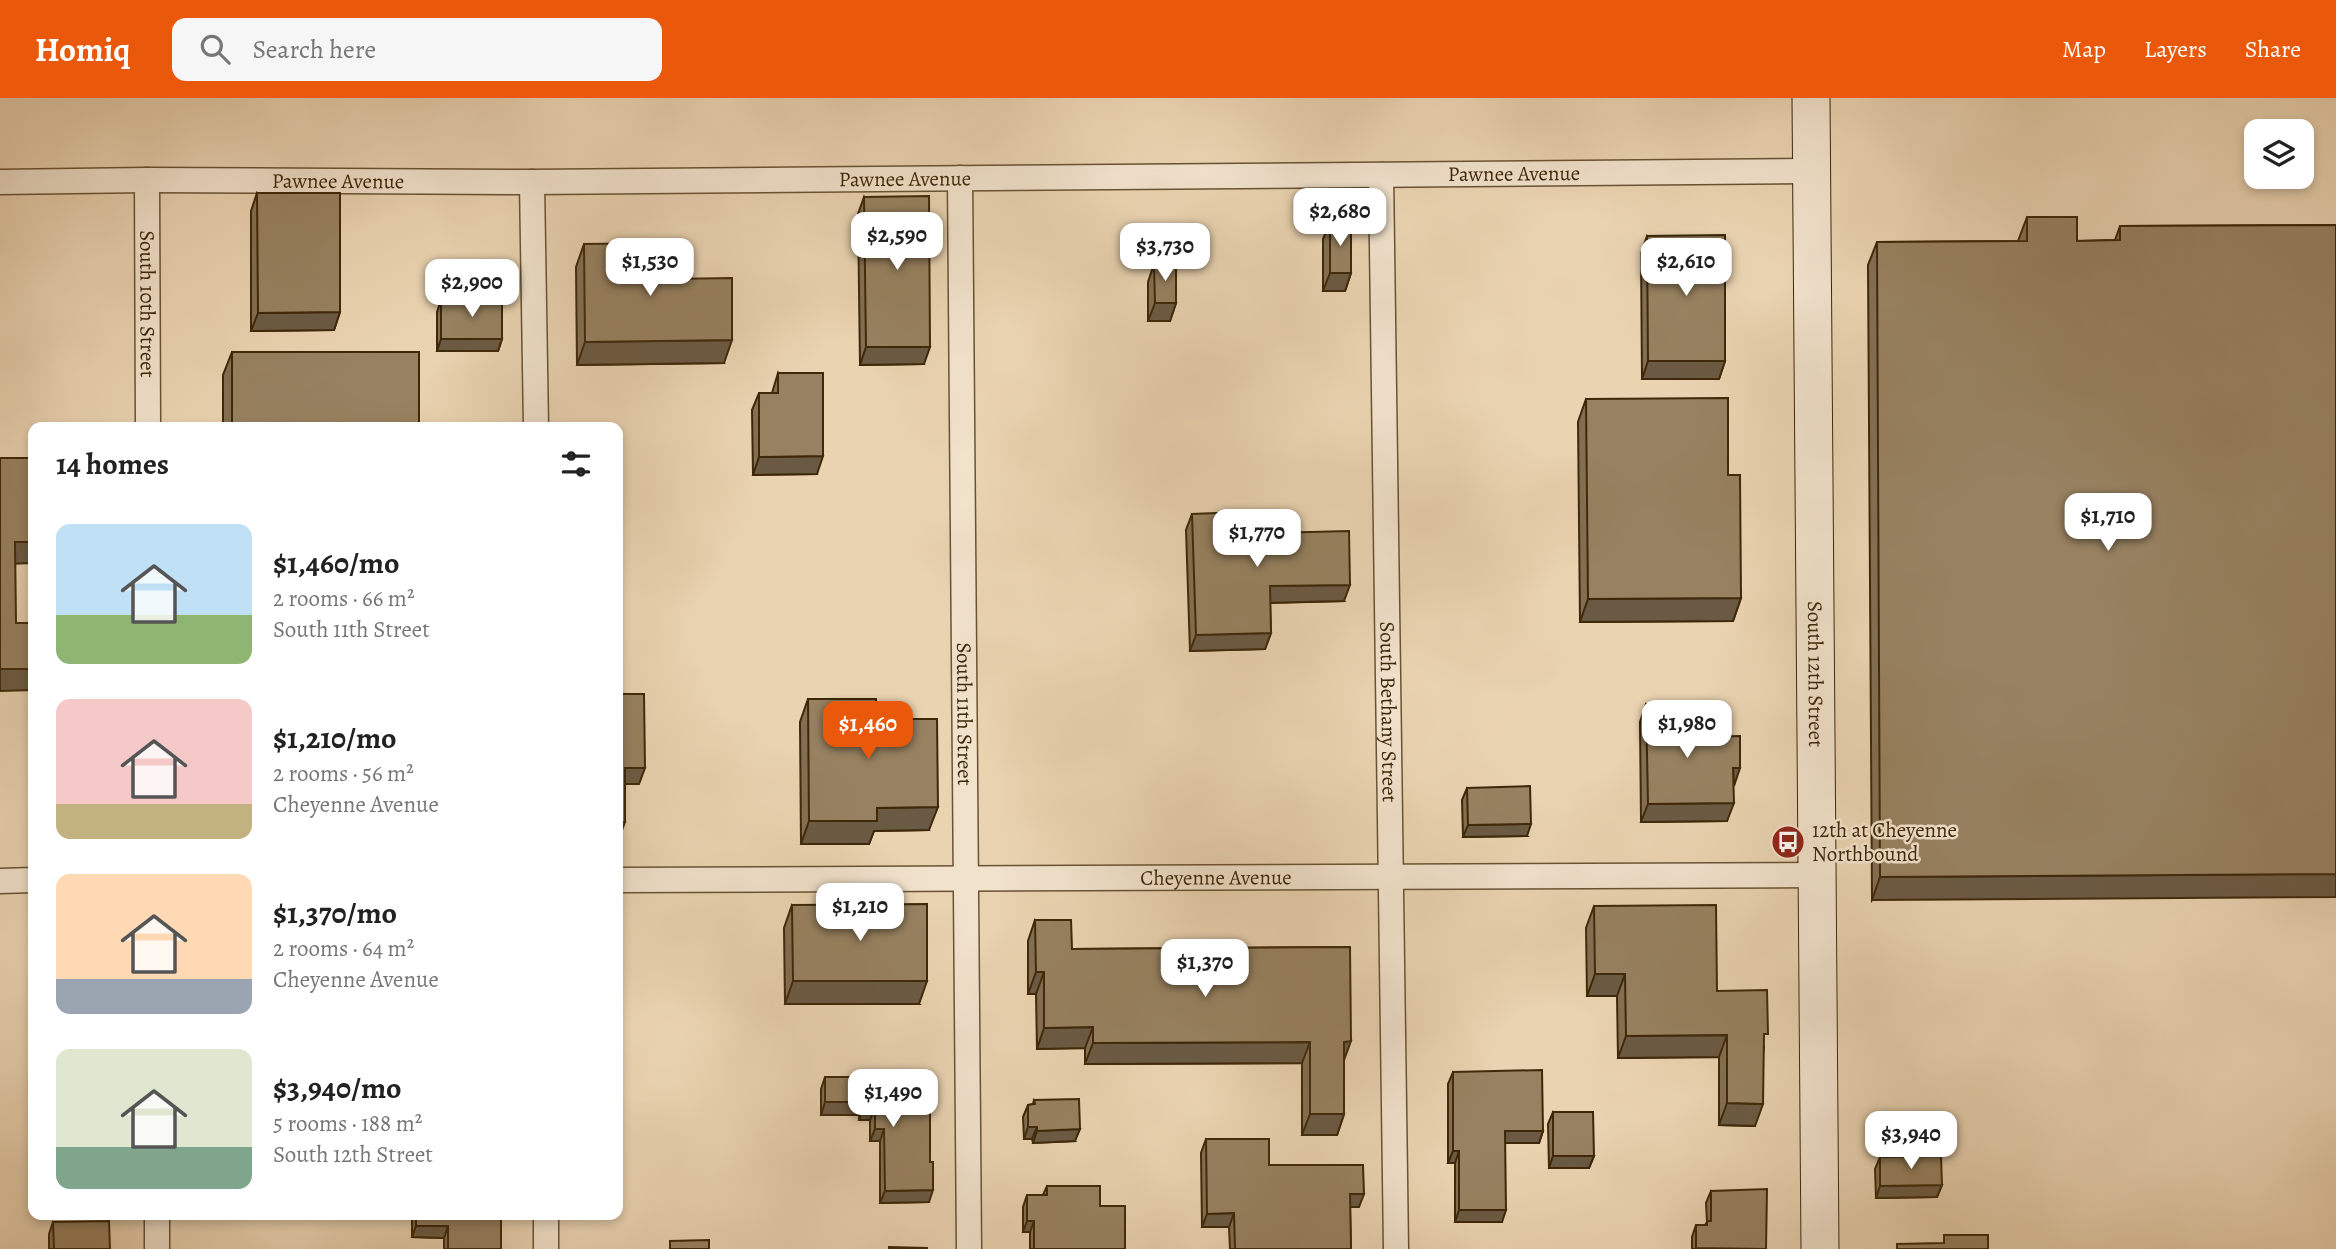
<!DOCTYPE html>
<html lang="en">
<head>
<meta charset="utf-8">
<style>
	body { margin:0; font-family:Alegreya,serif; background:#f6f6f6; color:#222; height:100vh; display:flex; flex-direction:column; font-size:26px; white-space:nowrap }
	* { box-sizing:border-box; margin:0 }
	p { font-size:23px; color:#767676 }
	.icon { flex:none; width:38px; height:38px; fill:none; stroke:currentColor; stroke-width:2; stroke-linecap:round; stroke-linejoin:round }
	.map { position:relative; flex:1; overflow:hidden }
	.panel { position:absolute; left:28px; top:324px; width:595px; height:798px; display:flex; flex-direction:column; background:#fff; border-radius:14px; box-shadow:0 4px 10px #0003 }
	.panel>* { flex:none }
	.fabs { position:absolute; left:2244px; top:21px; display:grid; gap:14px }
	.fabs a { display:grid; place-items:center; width:70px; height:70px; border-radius:14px; background:#fff; box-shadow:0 4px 10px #0003; font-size:35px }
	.price { position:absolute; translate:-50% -60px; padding:0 16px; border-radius:14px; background:#fff; color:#222; font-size:23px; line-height:46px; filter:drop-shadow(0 2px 4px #0008) }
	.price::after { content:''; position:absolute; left:50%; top:42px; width:21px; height:16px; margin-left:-10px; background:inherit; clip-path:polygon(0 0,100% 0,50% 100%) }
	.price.selected { background:#ea580c; color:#fff }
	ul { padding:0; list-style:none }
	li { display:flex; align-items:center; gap:21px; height:175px; padding:0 28px }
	li span { display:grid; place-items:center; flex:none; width:196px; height:140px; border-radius:14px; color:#555 }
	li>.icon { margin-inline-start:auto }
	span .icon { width:84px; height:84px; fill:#fffc; stroke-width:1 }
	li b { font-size:30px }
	h2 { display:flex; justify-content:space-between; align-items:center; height:84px; padding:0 28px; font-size:30px }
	header { display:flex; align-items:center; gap:42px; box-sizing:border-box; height:98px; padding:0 35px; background:#ea580c; color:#fff }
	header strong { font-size:33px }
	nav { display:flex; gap:38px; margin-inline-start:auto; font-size:24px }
	.search { width:490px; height:63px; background:#f6f6f6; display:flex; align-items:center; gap:18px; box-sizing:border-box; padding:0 24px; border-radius:14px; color:#767676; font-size:26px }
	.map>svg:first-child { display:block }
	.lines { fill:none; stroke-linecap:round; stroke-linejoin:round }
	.street-casing { stroke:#695333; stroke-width:27 }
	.secondary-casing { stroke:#3e2809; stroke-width:39 }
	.street { stroke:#f1e2cc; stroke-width:24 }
	.secondary { stroke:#f1e2cc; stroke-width:37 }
	.wall { fill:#826f53; stroke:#3e2809; stroke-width:2 }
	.shaded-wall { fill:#6a5a43; stroke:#3e2809; stroke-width:2 }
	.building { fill:#978160; stroke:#3e2809; stroke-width:2 }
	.labels { text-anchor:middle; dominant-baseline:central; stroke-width:5; stroke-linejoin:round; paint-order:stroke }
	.street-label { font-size:21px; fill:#3e2809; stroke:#f1e2cc }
	.poi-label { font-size:21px; fill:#3e2809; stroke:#f1e2cc; text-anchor:start }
</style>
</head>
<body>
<header>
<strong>Homiq</strong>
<div class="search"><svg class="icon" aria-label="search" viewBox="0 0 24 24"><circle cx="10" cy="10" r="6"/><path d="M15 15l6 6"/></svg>Search here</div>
<nav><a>Map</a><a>Layers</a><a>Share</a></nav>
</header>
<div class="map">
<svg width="2336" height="1151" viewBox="0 0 2336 1151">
	<rect width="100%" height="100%" fill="#ead3b1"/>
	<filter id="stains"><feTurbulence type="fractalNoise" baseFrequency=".00286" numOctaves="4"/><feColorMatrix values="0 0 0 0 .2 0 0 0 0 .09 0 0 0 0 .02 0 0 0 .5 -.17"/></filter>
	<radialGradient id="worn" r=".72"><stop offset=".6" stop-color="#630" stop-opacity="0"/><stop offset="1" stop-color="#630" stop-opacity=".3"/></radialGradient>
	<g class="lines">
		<defs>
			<g id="street">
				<path id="s1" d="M 1381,77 L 1396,1151"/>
				<path id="s2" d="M 960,80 L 969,1151"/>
				<path id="s3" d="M 147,82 L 148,329"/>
				<path id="s4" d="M 0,84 L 147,82 L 532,84 L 1811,73"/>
				<polyline points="532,84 536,329"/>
				<path id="s5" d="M 618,782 L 1817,777"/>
				<polyline points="0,783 33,782"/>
				<polyline points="157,1116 157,1151"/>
				<polyline points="546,1116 546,1151"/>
			</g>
			<g id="secondary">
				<path id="s6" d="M 1811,0 L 1820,1151"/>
			</g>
		</defs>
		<use href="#street" class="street-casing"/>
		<use href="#secondary" class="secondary-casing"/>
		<use href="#street" class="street"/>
		<use href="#secondary" class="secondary"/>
	</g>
	<g class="wall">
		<polygon points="257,95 340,214 334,232 251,233 251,113"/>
		<polygon points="864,99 924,266 860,267 858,116"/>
		<polygon points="2027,119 2077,143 2115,142 2120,128 2336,127 1872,802 1868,167 1877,144 2018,143"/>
		<polygon points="1330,124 1351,175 1345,193 1323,193 1323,141"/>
		<polygon points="1647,138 1725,263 1719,281 1642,281 1641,155"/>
		<polygon points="584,146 670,181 724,265 577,267 576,169"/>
		<polygon points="1154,166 1176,205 1170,223 1148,223 1148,184"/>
		<polygon points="441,202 502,241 498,253 437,253 437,214"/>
		<polygon points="232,254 419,329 223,329 223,277"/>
		<polygon points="778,275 817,376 753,377 752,312 759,295 772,295"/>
		<polygon points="1586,301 1728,377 1741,500 1733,523 1580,524 1578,324"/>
		<polygon points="1192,416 1268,435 1344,503 1270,505 1271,535 1265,551 1190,553 1186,432"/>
		<polygon points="808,601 876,621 929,732 874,733 869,746 801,746 800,624"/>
		<polygon points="1646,606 1687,639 1733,688 1727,723 1641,724 1640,624"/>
		<polygon points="1467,690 1527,738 1463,739 1462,702"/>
		<polygon points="792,807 919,906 785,906 784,830"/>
		<polygon points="1594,808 1717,893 1764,948 1755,1028 1719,1027 1719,959 1618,960 1617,898 1587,898 1586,830"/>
		<polygon points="1035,822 1072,851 1350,849 1344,962 1344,1016 1337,1037 1302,1037 1302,965 1085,966 1085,950 1037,951 1036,896 1028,896 1028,843"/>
		<polygon points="1453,974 1543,1033 1539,1045 1505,1045 1502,1124 1455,1124 1455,1065 1448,1065 1448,986"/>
		<polygon points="825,979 875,984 902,1002 929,1104 880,1105 880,1043 870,1043 870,1022 859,1022 859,1017 821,1017 821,991"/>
		<polygon points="1034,1002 1075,1043 1033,1045 1032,1041 1024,1041 1023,1019 1028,1007 1033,1006"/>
		<polygon points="1553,1014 1594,1058 1589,1070 1549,1070 1548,1026"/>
		<polygon points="1206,1041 1269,1067 1359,1109 1350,1109 1351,1151 1230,1151 1229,1129 1202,1129 1201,1055"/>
		<polygon points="1880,1059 1942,1087 1937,1099 1876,1100 1875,1071"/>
		<polygon points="1047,1088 1100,1108 1125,1151 1030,1151 1030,1134 1023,1134 1023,1109 1027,1097 1043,1097"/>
		<polygon points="1711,1093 1766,1151 1692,1151 1692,1139 1696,1127 1705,1127 1707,1124 1706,1105"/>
		<polygon points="412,1116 501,1116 501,1151 444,1151 444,1140 412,1139"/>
		<polygon points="53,1124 110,1151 49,1151 49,1136"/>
	</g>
	<g class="shaded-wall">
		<polygon points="1330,175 1351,175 1345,193 1323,193"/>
		<polygon points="1155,205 1176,205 1170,223 1148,223"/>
		<polygon points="340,214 334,232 251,233 258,215"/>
		<polygon points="441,241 502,241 498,253 437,253"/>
		<polygon points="732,242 724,265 577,267 585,244"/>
		<polygon points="866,249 930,249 924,266 860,267"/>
		<polygon points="1648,263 1725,263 1719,281 1642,281"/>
		<polygon points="823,358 817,376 753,377 759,359"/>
		<polygon points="15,444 33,444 33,465 7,466"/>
		<polygon points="1350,487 1344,503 1264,505 1270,488"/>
		<polygon points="1741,500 1733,523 1580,524 1588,501"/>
		<polygon points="1271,535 1265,551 1190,553 1196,537"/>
		<polygon points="0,571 33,571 33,592 0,593"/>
		<polygon points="625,670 645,670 639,686 619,686"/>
		<polygon points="1733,670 1740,670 1734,688"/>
		<polygon points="1734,705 1727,723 1641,724 1648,706"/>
		<polygon points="938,709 929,732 874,733 869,746 801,746 809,723 877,710"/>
		<polygon points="618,724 625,724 619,740 618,740"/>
		<polygon points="1531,726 1527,738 1463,739 1468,727"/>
		<polygon points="2336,776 2336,799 1872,802 1880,779"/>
		<polygon points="1036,874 1044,874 1036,896 1028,896"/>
		<polygon points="1595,876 1625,876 1617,898 1587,898"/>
		<polygon points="793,883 927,883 919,906 785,906"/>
		<polygon points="1093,929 1085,950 1037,951 1044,930"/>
		<polygon points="1727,937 1719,959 1618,960 1626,938"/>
		<polygon points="1351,943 1343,965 1344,944"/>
		<polygon points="1310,944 1302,965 1085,966 1093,945"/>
		<polygon points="825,1004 863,1004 859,1017 821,1017"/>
		<polygon points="1727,1005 1763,1006 1755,1028 1719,1027"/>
		<polygon points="863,1010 875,1010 870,1022 859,1022"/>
		<polygon points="1310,1016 1344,1016 1337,1037 1302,1037"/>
		<polygon points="1028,1029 1037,1029 1032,1041 1024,1041"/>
		<polygon points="875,1031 884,1031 880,1043 870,1043"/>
		<polygon points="1080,1031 1075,1043 1033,1045 1037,1033"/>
		<polygon points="1505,1033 1543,1033 1539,1045 1501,1045"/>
		<polygon points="1453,1053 1459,1053 1455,1065 1448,1065"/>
		<polygon points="1553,1058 1594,1058 1589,1070 1549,1070"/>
		<polygon points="1942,1087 1937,1099 1876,1100 1880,1088"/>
		<polygon points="933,1092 929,1104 880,1105 885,1093"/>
		<polygon points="1350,1096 1364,1096 1359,1109 1345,1109"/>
		<polygon points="1459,1112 1506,1112 1502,1124 1455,1124"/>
		<polygon points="1234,1115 1229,1129 1202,1129 1207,1116"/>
		<polygon points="1027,1123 1034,1123 1030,1134 1023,1134"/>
		<polygon points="416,1128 448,1128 444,1140 412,1139"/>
	</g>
	<g class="building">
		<polygon points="257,95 340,95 340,214 258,215"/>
		<polygon points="929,98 930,249 866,249 864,99"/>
		<polygon points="2027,119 2077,119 2077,143 2120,142 2120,128 2336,127 2336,776 1880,779 1877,144 2027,143"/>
		<rect x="1330" y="124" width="21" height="51"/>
		<polygon points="1725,137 1725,263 1648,263 1647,138"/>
		<polygon points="670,145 670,181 732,180 732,242 585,244 584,146"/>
		<polygon points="1154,166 1176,166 1176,205 1155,205"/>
		<polygon points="502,201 502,241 441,241 441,202"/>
		<rect x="232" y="254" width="187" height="75"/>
		<polygon points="778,275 823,275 823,358 759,359 759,295 778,295"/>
		<polygon points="1728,300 1728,377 1740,377 1741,500 1588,501 1586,301"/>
		<polygon points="0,360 33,360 33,444 15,444 16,525 33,525 33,571 0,571"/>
		<polygon points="1267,413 1268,435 1349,433 1350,487 1270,488 1271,535 1196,537 1192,416"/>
		<polygon points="618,596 644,596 645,670 625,670 625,724 618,724"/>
		<polygon points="808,601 876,601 876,621 937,621 938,709 877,710 877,723 809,723"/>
		<polygon points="1686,605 1687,639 1740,638 1740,670 1733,670 1734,705 1648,706 1646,606"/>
		<polygon points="1530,688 1531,726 1468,727 1467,690"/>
		<polygon points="927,806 927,883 793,883 792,807"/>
		<polygon points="1716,807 1717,893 1767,892 1768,936 1764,936 1763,1006 1727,1005 1727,937 1626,938 1625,876 1595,876 1594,808"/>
		<polygon points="1035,822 1071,822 1072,851 1350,849 1351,943 1344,944 1344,1016 1310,1016 1310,944 1093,945 1093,929 1044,930 1044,874 1036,874"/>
		<polygon points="1542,972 1543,1033 1505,1033 1506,1112 1459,1112 1459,1053 1453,1053 1453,974"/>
		<polygon points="825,979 875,979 875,984 890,984 890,994 902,994 902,1002 930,1002 930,1064 933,1064 933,1092 885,1093 884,1031 875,1031 875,1010 863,1010 863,1004 825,1004"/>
		<polygon points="1079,1001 1080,1031 1037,1033 1037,1029 1028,1029 1028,1007 1035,1006 1034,1002"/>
		<polygon points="1553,1014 1593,1014 1594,1058 1553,1058"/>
		<polygon points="1206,1041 1269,1041 1269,1067 1363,1067 1364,1096 1350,1096 1351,1151 1235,1151 1234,1115 1207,1116"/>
		<polygon points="1941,1058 1942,1087 1880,1088 1880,1059"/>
		<polygon points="1047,1088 1100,1088 1100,1108 1125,1108 1125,1151 1034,1151 1034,1123 1027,1123 1027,1097 1047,1097"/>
		<polygon points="1767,1091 1766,1151 1696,1150 1696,1127 1707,1127 1707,1123 1711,1123 1711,1093"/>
		<polygon points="416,1116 501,1116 501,1151 448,1151 448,1128 416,1128"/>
		<polygon points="109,1123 110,1151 54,1151 53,1124"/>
		<polygon points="1944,1137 1988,1137 1988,1151 1897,1151 1897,1146 1944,1145"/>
		<polygon points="709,1142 709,1151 670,1151 670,1143"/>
		<polygon points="889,1149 927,1150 927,1151 889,1151"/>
	</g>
	<defs>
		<symbol id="bus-disc" viewBox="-11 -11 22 22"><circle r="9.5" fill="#8f2418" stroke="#f1e2cc"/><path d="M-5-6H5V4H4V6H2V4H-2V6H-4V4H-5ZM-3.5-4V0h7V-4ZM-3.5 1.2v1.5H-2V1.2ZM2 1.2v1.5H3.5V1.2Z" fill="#fff"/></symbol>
	</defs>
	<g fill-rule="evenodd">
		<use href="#bus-disc" x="1769" y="725" width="38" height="38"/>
	</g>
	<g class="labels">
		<g class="street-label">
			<text stroke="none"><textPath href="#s4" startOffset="1514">Pawnee Avenue</textPath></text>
			<text stroke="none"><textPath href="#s4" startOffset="905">Pawnee Avenue</textPath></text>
			<text stroke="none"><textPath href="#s4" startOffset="338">Pawnee Avenue</textPath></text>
			<text stroke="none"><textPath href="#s3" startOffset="124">South 10th Street</textPath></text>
			<text stroke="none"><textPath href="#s6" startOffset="576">South 12th Street</textPath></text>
			<text stroke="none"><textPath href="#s1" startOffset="537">South Bethany Street</textPath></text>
			<text stroke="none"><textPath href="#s2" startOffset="536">South 11th Street</textPath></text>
			<text stroke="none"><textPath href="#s5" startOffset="598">Cheyenne Avenue</textPath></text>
		</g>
		<g class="poi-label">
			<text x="1812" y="732">12th at Cheyenne<tspan x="1812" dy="24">Northbound</tspan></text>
		</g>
	</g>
	<rect width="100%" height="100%" filter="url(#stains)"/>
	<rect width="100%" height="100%" fill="url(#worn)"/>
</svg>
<div class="fabs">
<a><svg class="icon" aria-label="layers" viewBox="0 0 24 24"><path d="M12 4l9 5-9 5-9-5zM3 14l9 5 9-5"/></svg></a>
</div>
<b class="price" style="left:1340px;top:150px">$2,680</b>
<b class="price" style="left:897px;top:174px">$2,590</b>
<b class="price" style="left:1165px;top:185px">$3,730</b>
<b class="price" style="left:650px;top:200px">$1,530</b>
<b class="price" style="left:1686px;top:200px">$2,610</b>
<b class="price" style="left:472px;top:221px">$2,900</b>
<b class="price" style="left:2108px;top:455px">$1,710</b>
<b class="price" style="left:1257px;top:471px">$1,770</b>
<b class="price" style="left:1687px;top:662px">$1,980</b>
<b class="price selected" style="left:868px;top:663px">$1,460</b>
<b class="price" style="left:860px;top:845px">$1,210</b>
<b class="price" style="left:1205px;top:901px">$1,370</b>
<b class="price" style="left:893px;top:1031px">$1,490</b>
<b class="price" style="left:1911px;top:1073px">$3,940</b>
<section class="panel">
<h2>14 homes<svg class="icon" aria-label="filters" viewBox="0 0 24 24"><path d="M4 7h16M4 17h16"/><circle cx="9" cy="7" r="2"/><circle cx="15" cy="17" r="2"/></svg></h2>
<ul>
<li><span style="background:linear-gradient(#bfe0f5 65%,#8fb573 0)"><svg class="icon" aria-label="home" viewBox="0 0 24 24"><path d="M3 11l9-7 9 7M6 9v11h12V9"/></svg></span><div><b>$1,460/mo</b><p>2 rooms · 66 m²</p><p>South 11th Street</p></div></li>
<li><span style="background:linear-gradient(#f6c9c9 75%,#c2b280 0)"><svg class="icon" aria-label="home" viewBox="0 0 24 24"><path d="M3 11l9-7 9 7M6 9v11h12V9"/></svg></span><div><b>$1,210/mo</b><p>2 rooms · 56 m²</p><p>Cheyenne Avenue</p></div></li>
<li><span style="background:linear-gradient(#ffd9b3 75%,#9aa5b1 0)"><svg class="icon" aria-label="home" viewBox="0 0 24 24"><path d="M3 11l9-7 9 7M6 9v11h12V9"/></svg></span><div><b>$1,370/mo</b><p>2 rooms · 64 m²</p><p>Cheyenne Avenue</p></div></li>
<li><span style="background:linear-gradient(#dfe7d0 70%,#7fa58c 0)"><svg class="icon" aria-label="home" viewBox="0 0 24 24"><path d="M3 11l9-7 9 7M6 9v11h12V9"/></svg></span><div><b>$3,940/mo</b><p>5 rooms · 188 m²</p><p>South 12th Street</p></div></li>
</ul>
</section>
</div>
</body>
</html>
